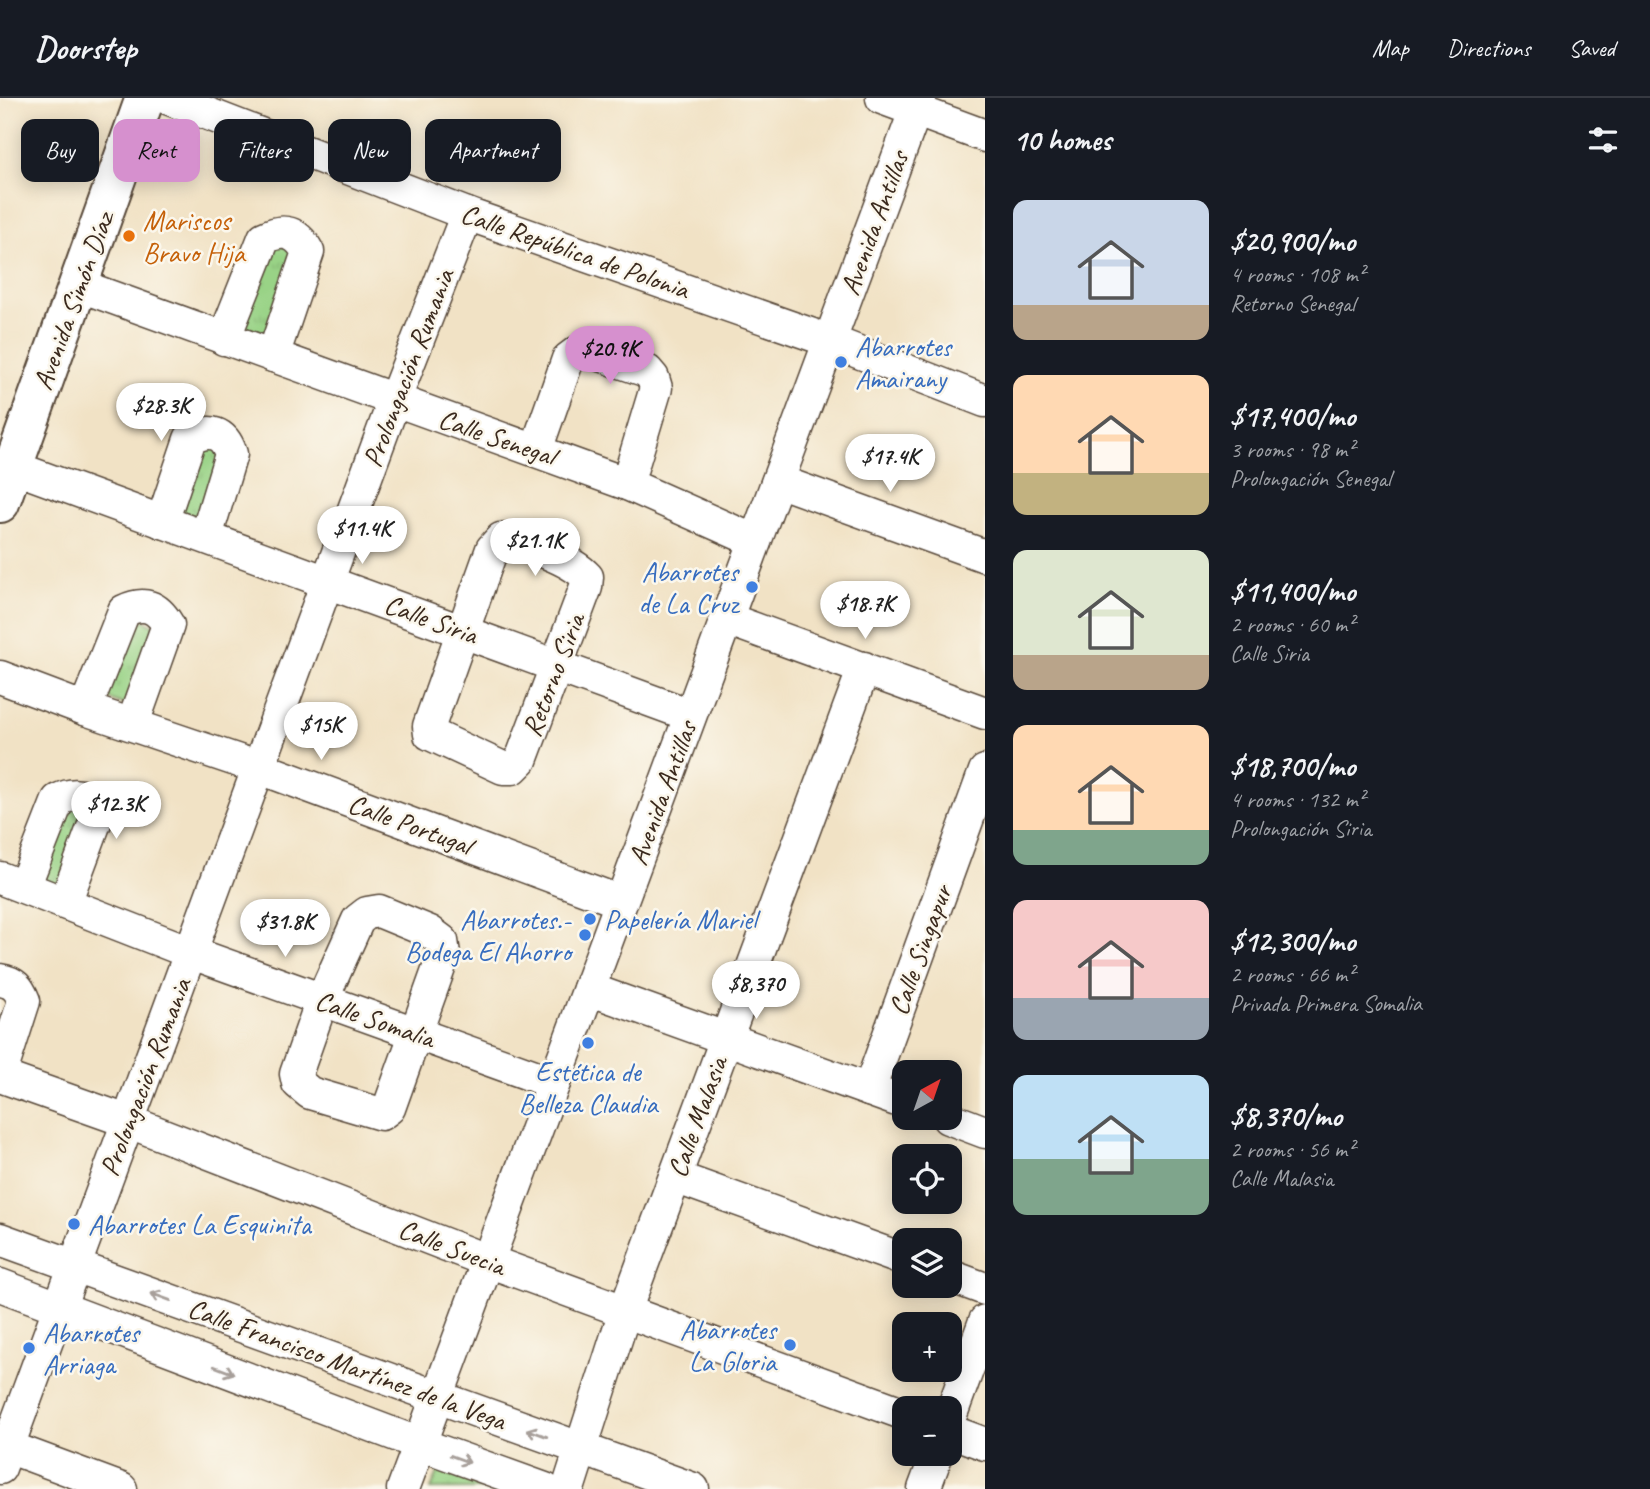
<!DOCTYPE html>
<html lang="en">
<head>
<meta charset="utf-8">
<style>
	body { margin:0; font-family:Caveat,sans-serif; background:#20242c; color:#f1f3f6; height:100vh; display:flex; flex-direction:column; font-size:26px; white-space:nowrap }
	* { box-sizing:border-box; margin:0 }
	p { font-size:23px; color:#9ea1a6 }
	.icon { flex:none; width:38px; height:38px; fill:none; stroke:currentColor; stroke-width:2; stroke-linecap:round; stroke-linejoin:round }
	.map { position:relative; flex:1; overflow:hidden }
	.panel { display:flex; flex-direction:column; background:#171b24; width:665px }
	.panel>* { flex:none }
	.banner { position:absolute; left:21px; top:21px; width:665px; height:63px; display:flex; gap:14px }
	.needle { width:46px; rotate:40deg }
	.fabs { position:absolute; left:892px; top:962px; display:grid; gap:14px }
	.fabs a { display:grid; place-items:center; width:70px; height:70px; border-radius:14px; background:#171b24; box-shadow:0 4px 18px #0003; font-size:35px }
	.price { position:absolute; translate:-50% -60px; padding:0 16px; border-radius:24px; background:#fff; color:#222; font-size:23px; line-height:46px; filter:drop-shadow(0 2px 4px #0008) }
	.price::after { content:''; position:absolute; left:50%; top:42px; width:21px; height:16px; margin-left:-10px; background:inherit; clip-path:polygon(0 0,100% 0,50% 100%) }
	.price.active { background:#d690ce; color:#111 }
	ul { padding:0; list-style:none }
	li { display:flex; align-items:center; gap:21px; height:175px; padding:0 28px }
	li span { display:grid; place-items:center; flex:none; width:196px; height:140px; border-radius:14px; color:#555 }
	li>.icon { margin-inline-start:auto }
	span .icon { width:84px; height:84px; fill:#fffc; stroke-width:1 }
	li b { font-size:30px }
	h2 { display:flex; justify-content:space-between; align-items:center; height:84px; padding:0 28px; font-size:30px }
	.pill { padding:0 24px; border-radius:14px; background:#171b24; box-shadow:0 4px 18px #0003; font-size:24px; line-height:63px }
	.pill.active { background:#d690ce; color:#111 }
	header { display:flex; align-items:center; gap:42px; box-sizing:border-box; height:98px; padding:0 35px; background:#171b24; border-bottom:2px solid #363941 }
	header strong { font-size:33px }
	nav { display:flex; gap:38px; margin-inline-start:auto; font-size:24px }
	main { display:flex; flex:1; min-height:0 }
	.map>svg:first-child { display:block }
	.park { fill:url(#park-tufts); stroke:#6a7e52; stroke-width:2 }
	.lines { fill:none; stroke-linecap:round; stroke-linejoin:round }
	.minor-casing { stroke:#564637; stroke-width:35 }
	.major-casing { stroke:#564637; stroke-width:42 }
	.minor { stroke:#fff; stroke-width:32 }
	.major { stroke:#fff; stroke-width:38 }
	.oneway { stroke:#a79f9a }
	.food-dot { fill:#e8710a; stroke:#fbf7ec; stroke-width:2.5 }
	.shop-dot { fill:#3f7fe0; stroke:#fbf7ec; stroke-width:2.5 }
	.labels { text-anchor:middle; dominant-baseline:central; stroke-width:5; stroke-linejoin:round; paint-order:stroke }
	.food-label { font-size:28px; fill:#c56008; stroke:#fbf7ec; text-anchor:start }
	.street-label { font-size:28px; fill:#3b2a1e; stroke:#fbf7ec }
	.shop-label { font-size:28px; fill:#366cbe; stroke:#fbf7ec; text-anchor:start }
</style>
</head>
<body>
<header>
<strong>Doorstep</strong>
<nav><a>Map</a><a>Directions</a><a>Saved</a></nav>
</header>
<main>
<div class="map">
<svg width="985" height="1391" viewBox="0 0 985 1391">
	<defs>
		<pattern id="park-tufts" width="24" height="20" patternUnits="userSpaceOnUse" patternTransform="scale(1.75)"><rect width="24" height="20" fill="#99d386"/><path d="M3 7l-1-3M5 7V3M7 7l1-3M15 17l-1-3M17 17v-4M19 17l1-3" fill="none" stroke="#85b573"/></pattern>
	</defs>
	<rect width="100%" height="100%" fill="#fbf7ec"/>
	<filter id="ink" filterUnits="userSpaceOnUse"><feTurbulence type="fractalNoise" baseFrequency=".0143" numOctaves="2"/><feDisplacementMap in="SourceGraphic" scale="14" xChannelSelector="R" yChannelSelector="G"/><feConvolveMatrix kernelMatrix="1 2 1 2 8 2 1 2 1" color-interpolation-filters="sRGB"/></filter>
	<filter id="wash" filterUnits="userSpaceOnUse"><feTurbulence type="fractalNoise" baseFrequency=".00686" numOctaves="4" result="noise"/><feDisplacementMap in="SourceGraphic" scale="28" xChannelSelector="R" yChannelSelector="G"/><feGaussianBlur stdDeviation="1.57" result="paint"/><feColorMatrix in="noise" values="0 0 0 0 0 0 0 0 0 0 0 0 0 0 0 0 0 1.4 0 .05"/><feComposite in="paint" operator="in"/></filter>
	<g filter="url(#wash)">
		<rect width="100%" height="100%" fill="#f1e2c5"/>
		<g class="park">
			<polygon points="269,142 300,150 269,242 239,230"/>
			<polygon points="199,335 229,347 201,421 173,412"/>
			<polygon points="136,518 165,533 135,611 104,599"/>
			<polygon points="70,699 103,713 59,795 34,784"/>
			<polygon points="439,1372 485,1391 431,1391"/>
		</g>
	</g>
	<g filter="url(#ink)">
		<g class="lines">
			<defs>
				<g id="minor">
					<polyline points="167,0 467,116 830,243 985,303"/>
					<polyline points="882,0 985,38"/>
					<polyline points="78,187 627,386 755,443"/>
					<path d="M 224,241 L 264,140 C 284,130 297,134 308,154 L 273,258"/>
					<polyline points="536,352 568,261 576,255 586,252 647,273 653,280 656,290 627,386"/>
					<polyline points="13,369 690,617"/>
					<polyline points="778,383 985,458"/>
					<path d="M 162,424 L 190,341 C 210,330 224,334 231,356 L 206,439"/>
					<path d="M 501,441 C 525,445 571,461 587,479 L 586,489 L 521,662 L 513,670 L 503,670 L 430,636 L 429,628 L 492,451 Z"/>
					<polyline points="727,521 985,615"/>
					<polyline points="0,579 85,611 260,670 621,804"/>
					<path d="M 85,611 L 124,513 C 144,503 157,508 168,527 L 133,625"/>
					<polyline points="0,780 192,855 554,985"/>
					<path d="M 24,789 L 58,702 C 78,692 91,698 97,719 L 65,805"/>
					<polygon points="379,813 430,834 442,843 444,856 389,1010 381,1016 310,995 298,985 296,976 322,902 358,822 367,815"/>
					<path d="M 0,882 C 14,884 19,890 24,903 L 0,978"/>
					<polyline points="589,891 905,1005"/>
					<polyline points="0,978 127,1023 488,1163 905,1316"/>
					<polyline points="869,992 985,673"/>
					<polyline points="948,1020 985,1034"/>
					<polyline points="675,1079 905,1162"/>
					<polyline points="0,1141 693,1391"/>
					<polyline points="950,1178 985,1191"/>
					<polyline points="0,1187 420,1346 545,1391"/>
					<polyline points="950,1319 985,1223"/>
					<polyline points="950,1333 985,1346"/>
					<polyline points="0,1346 121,1391"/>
					<polyline points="0,1370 394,303 467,116"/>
					<polyline points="403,1391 920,0"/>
					<polyline points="568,1391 625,1213 864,570"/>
					<polyline points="924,1391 937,1356"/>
				</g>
				<polyline id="major" points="0,405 145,0"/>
			</defs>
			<use href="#minor" class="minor-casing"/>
			<use href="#major" class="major-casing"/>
			<use href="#minor" class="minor"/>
			<use href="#major" class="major"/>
		</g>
		<defs><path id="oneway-shaft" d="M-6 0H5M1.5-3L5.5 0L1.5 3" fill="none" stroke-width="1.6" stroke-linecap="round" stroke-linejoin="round" transform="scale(1.75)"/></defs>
		<g class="oneway">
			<use href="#oneway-shaft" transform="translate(161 1199) rotate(-160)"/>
			<use href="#oneway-shaft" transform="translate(224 1272) rotate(21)"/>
			<use href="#oneway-shaft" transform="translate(537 1335) rotate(-160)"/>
			<use href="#oneway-shaft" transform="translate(460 1361) rotate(20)"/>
		</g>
	</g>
	<circle class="food-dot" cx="129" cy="138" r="7"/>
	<g class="shop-dot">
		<circle cx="841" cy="264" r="7"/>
		<circle cx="752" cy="489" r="7"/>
		<circle cx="590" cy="821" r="7"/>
		<circle cx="585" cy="837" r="7"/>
		<circle cx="588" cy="945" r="7"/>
		<circle cx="74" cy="1126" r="7"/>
		<circle cx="790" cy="1247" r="7"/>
		<circle cx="29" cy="1250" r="7"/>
	</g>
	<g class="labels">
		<g class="food-label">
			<text x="143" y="122">Mariscos<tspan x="143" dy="32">Bravo Hija</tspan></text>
		</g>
		<g class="street-label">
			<text transform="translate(874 125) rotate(-70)">Avenida Antillas</text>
			<text transform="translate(575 153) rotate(19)">Calle República de Polonia</text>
			<text transform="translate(73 203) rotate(-70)">Avenida Simón Díaz</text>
			<text transform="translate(408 270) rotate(-69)">Prolongación Rumania</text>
			<text transform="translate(497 339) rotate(19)">Calle Senegal</text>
			<text transform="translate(431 521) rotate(20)">Calle Siria</text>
			<text transform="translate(553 577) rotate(-69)">Retorno Siria</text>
			<text transform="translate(662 695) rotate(-70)">Avenida Antillas</text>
			<text transform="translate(410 726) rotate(20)">Calle Portugal</text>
			<text transform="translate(920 852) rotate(-70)">Calle Singapur</text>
			<text transform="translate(375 921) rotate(19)">Calle Somalia</text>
			<text transform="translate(145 979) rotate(-69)">Prolongación Rumania</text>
			<text transform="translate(697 1019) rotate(-70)">Calle Malasia</text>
			<text transform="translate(452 1149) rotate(21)">Calle Suecia</text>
			<text transform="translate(347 1266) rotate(20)">Calle Francisco Martínez de la Vega</text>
		</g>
		<g class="shop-label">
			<text x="855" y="248">Abarrotes<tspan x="855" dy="32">Amairany</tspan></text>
			<text x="738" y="473" text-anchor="end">Abarrotes<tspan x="738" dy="32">de La Cruz</tspan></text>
			<text x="571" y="821" text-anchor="end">Abarrotes.-<tspan x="571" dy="32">Bodega El Ahorro</tspan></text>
			<text x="604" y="821">Papelería Mariel</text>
			<text x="588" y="973" text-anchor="middle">Estética de<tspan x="588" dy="32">Belleza Claudia</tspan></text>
			<text x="88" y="1126">Abarrotes La Esquinita</text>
			<text x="776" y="1231" text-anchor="end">Abarrotes<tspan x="776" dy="32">La Gloria</tspan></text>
			<text x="43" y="1234">Abarrotes<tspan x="43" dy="32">Arriaga</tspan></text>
		</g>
	</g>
</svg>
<div class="fabs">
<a><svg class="needle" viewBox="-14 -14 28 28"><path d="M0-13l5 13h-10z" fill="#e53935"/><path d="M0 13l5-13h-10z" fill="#9ea1a6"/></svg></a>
<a><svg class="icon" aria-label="locate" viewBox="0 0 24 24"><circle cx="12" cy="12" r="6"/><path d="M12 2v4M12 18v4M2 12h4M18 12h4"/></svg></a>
<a><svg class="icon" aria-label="layers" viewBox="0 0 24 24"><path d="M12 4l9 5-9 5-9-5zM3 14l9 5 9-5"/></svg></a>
<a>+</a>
<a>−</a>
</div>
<b class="price active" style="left:610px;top:288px">$20.9K</b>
<b class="price" style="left:161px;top:345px">$28.3K</b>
<b class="price" style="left:890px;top:396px">$17.4K</b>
<b class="price" style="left:362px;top:468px">$11.4K</b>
<b class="price" style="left:535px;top:480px">$21.1K</b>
<b class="price" style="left:865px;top:543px">$18.7K</b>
<b class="price" style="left:321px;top:664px">$15K</b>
<b class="price" style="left:116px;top:743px">$12.3K</b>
<b class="price" style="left:285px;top:861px">$31.8K</b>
<b class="price" style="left:756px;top:923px">$8,370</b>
<div class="banner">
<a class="pill">Buy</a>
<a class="pill active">Rent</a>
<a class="pill">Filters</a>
<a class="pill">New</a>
<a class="pill">Apartment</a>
</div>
</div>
<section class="panel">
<h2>10 homes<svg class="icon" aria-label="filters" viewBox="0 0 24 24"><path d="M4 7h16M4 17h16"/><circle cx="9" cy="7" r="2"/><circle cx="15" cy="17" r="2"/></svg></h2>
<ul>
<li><span style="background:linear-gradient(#c9d6e8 75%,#b9a48a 0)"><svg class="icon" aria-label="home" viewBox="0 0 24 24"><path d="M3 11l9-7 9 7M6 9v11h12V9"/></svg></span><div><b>$20,900/mo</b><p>4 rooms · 108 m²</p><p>Retorno Senegal</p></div></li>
<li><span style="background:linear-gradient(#ffd9b3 70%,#c2b280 0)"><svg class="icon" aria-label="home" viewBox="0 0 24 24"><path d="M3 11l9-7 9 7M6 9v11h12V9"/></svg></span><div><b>$17,400/mo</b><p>3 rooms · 98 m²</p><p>Prolongación Senegal</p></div></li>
<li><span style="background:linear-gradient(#dfe7d0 75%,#b9a48a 0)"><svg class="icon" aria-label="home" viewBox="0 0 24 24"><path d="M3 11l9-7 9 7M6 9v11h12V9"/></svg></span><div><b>$11,400/mo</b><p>2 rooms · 60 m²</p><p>Calle Siria</p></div></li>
<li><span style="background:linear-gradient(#ffd9b3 75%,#7fa58c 0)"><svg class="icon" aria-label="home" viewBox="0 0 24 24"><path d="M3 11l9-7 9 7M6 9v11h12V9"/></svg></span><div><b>$18,700/mo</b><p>4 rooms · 132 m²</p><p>Prolongación Siria</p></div></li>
<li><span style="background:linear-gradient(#f6c9c9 70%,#9aa5b1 0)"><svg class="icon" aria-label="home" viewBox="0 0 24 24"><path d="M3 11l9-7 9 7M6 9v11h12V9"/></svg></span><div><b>$12,300/mo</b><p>2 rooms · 66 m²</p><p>Privada Primera Somalia</p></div></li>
<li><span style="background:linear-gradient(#bfe0f5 60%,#7fa58c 0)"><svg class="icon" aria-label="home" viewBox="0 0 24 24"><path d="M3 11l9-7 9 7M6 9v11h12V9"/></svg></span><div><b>$8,370/mo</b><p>2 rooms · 56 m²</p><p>Calle Malasia</p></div></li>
</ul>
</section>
</main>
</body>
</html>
